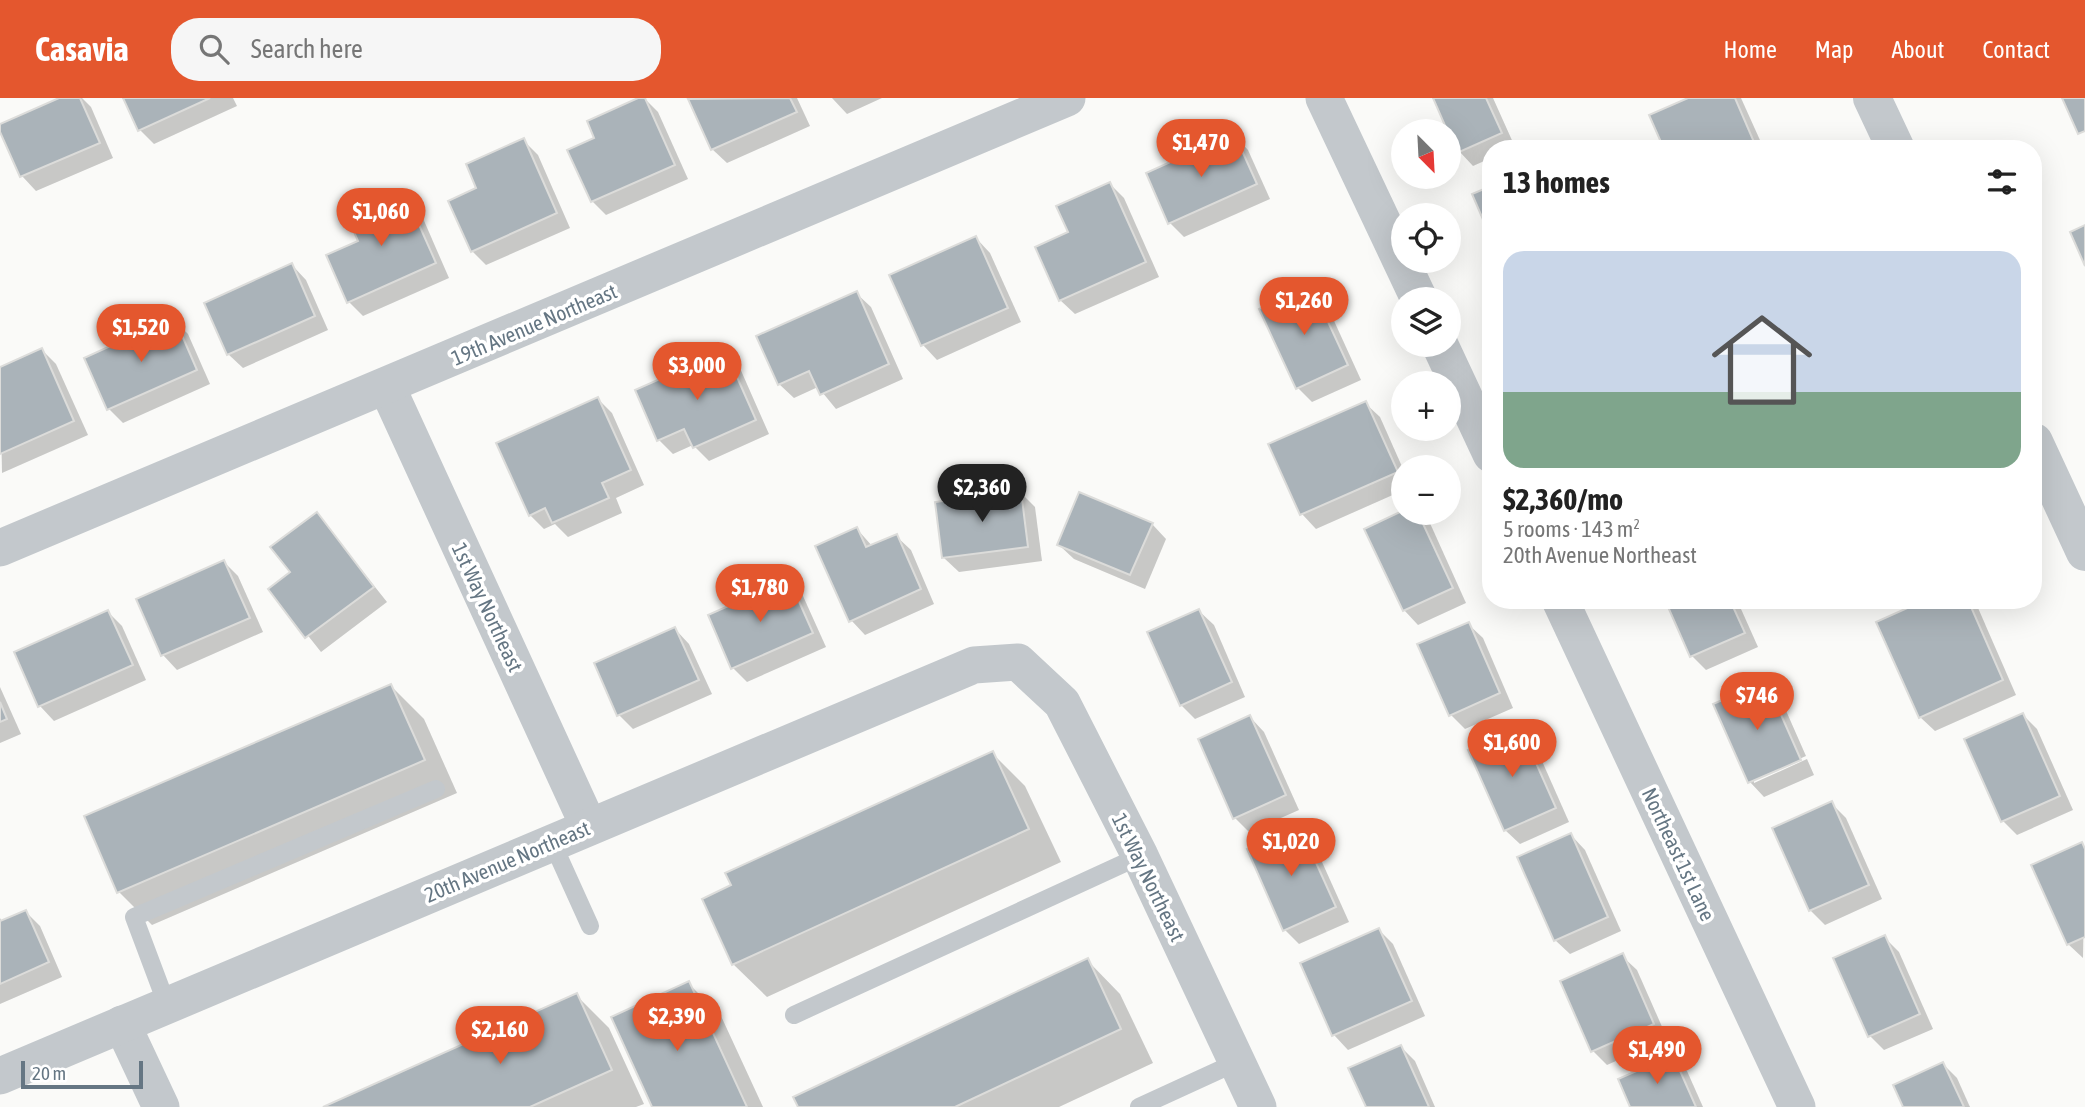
<!DOCTYPE html>
<html lang="en">
<head>
<meta charset="utf-8">
<style>
	body { margin:0; font-family:"Asap Condensed",sans-serif; background:#f6f6f6; color:#222; height:100vh; display:flex; flex-direction:column; font-size:26px; white-space:nowrap }
	* { box-sizing:border-box; margin:0 }
	p { font-size:23px; color:#767676 }
	.icon { flex:none; width:38px; height:38px; fill:none; stroke:currentColor; stroke-width:2; stroke-linecap:round; stroke-linejoin:round }
	.map { position:relative; flex:1; overflow:hidden }
	.side { position:absolute; left:1482px; top:42px; width:560px; height:469px; display:flex; flex-direction:column; background:#fff; border-radius:28px; box-shadow:0 7px 28px #0002 }
	.side>* { flex:none }
	.needle { width:46px; rotate:156deg }
	.tools { position:absolute; left:1391px; top:21px; display:grid; gap:14px }
	.tools a { display:grid; place-items:center; width:70px; height:70px; border-radius:50%; background:#fff; box-shadow:0 7px 28px #0002; font-size:35px }
	.scale { position:absolute; left:21px; bottom:18px; width:122px; box-sizing:border-box; padding-left:7px; border:4px solid #657683; border-top:0; font-size:19px; line-height:24px; white-space:nowrap; color:#657683; -webkit-text-stroke:5px #fff; paint-order:stroke }
	.price { position:absolute; translate:-50% -60px; padding:0 16px; border-radius:24px; background:#e4572e; color:#fff; font-size:23px; line-height:46px; filter:drop-shadow(0 2px 4px #0008) }
	.price::after { content:''; position:absolute; left:50%; top:42px; width:21px; height:16px; margin-left:-10px; background:inherit; clip-path:polygon(0 0,100% 0,50% 100%) }
	.price.active { background:#222; color:#fff }
	ul { padding:0; list-style:none }
	li { display:grid; align-content:center; gap:14px; height:371px; padding:0 21px }
	li+li { border-top:2px solid #e0e0e0 }
	li span { display:grid; place-items:center; height:217px; border-radius:21px; color:#555 }
	li>.icon { margin-inline-start:auto }
	span .icon { width:126px; height:126px; fill:#fffc; stroke-width:1 }
	li b { font-size:30px }
	h2 { display:flex; justify-content:space-between; align-items:center; height:84px; padding:0 21px; font-size:30px }
	header { display:flex; align-items:center; gap:42px; box-sizing:border-box; height:98px; padding:0 35px; background:#e4572e; color:#fff }
	header strong { font-size:33px }
	nav { display:flex; gap:38px; margin-inline-start:auto; font-size:24px }
	.search { width:490px; height:63px; background:#f6f6f6; display:flex; align-items:center; gap:18px; box-sizing:border-box; padding:0 24px; border-radius:28px; color:#767676; font-size:26px }
	.map>svg:first-child { display:block }
	.shadow { fill:#0003 }
	.building { fill:#aab3b9; stroke:#dcdcda; stroke-width:2 }
	.lines { fill:none; stroke-linecap:round; stroke-linejoin:round }
	.service { stroke:#c3c8cc; stroke-width:18 }
	.minor { stroke:#c3c8cc; stroke-width:37 }
	.tertiary { stroke:#c3c8cc; stroke-width:38 }
	.labels { text-anchor:middle; dominant-baseline:central; stroke-width:7; stroke-linejoin:round; paint-order:stroke }
	.street-label { font-size:21px; fill:#657683; stroke:#fff }
</style>
</head>
<body>
<header>
<strong>Casavia</strong>
<div class="search"><svg class="icon" aria-label="search" viewBox="0 0 24 24"><circle cx="10" cy="10" r="6"/><path d="M15 15l6 6"/></svg>Search here</div>
<nav><a>Home</a><a>Map</a><a>About</a><a>Contact</a></nav>
</header>
<div class="map">
<svg width="2085" height="1009" viewBox="0 0 2085 1009">
	<rect width="100%" height="100%" fill="#fafaf8"/>
	<g class="shadow">
		<polygon points="63,0 82,0 91,9 113,60 36,93 22,78 0,28"/>
		<polygon points="125,0 233,0 237,8 154,46 140,32"/>
		<polygon points="644,0 658,14 688,81 606,117 592,103 597,41"/>
		<polygon points="695,0 797,0 810,28 727,65 712,51 691,2"/>
		<polygon points="832,0 882,0 847,16"/>
		<polygon points="1435,0 1493,0 1515,49 1491,51 1491,60 1473,68 1459,53"/>
		<polygon points="1693,0 1741,0 1764,51 1666,51"/>
		<polygon points="1234,37 1248,52 1270,101 1184,139 1170,125"/>
		<polygon points="524,43 538,57 570,130 486,167 472,153 479,91"/>
		<polygon points="1110,86 1124,100 1159,179 1075,216 1060,202 1071,135"/>
		<polygon points="403,95 418,109 449,180 363,218 349,204"/>
		<polygon points="976,140 990,155 1021,224 937,262 923,247 892,178"/>
		<polygon points="292,167 306,182 328,232 243,270 228,256"/>
		<polygon points="1310,189 1325,203 1361,282 1312,304 1298,290"/>
		<polygon points="856,195 871,209 903,281 836,311 818,289 794,300 779,286"/>
		<polygon points="174,222 188,236 210,286 123,325 109,311"/>
		<polygon points="42,252 56,266 88,337 2,375 0,271"/>
		<polygon points="724,254 739,268 769,336 709,363 693,347 673,356 659,342"/>
		<polygon points="598,301 612,315 644,387 616,400 622,415 568,439 555,426 544,431 530,417"/>
		<polygon points="1365,305 1380,319 1404,373 1404,392 1316,431 1302,416 1271,347"/>
		<polygon points="1020,394 1035,409 1042,463 959,474 944,460"/>
		<polygon points="1404,415 1420,415 1429,423 1466,505 1418,527 1404,512"/>
		<polygon points="317,416 387,504 321,554 271,491 292,475"/>
		<polygon points="1152,426 1166,441 1145,491 1074,461 1059,447"/>
		<polygon points="857,431 873,449 896,438 911,452 934,506 865,537 851,522"/>
		<polygon points="224,464 238,478 263,534 177,572 163,557 138,502"/>
		<polygon points="788,483 803,498 826,549 747,584 733,570"/>
		<polygon points="1667,502 1737,502 1758,549 1706,572 1692,558"/>
		<polygon points="1929,502 1975,503 2016,597 1935,633 1920,619"/>
		<polygon points="1199,513 1214,527 1245,599 1195,621 1181,607"/>
		<polygon points="108,514 122,528 146,582 54,623 40,608 16,555"/>
		<polygon points="1468,526 1483,540 1513,610 1465,631 1451,617"/>
		<polygon points="675,531 689,546 712,596 633,631 619,617"/>
		<polygon points="1766,585 1780,599 1806,658 1754,681 1754,685 1807,661 1814,677 1764,699 1750,684 1715,606"/>
		<polygon points="391,588 424,621 457,695 152,827 119,794"/>
		<polygon points="0,589 21,636 0,645"/>
		<polygon points="2023,617 2037,631 2073,712 2017,737 2003,723"/>
		<polygon points="1250,619 1264,634 1299,712 1249,734 1235,720"/>
		<polygon points="1520,631 1534,645 1569,724 1520,746 1505,732"/>
		<polygon points="992,655 1025,688 1061,764 767,899 733,866 733,788"/>
		<polygon points="1831,705 1846,720 1882,801 1825,827 1810,812 1774,731"/>
		<polygon points="1299,729 1313,744 1349,824 1299,846 1285,832"/>
		<polygon points="1571,737 1585,752 1621,833 1570,856 1555,842"/>
		<polygon points="2082,746 2085,750 2083,860 2068,846"/>
		<polygon points="26,814 40,828 62,879 0,906 0,820 2,824"/>
		<polygon points="1379,832 1393,846 1425,918 1348,952 1334,937 1302,866"/>
		<polygon points="1884,839 1899,854 1933,931 1884,952 1870,938"/>
		<polygon points="1622,858 1637,872 1667,940 1607,967 1593,953"/>
		<polygon points="1087,862 1120,896 1153,965 1059,1009 800,1009"/>
		<polygon points="688,885 721,918 763,1009 654,1009"/>
		<polygon points="576,897 609,930 644,1006 636,1009 327,1009"/>
		<polygon points="1401,949 1415,963 1435,1009 1368,1009"/>
		<polygon points="1673,959 1687,973 1703,1009 1632,1009"/>
		<polygon points="1943,966 1957,980 1970,1009 1905,1009"/>
	</g>
	<g class="building">
		<polygon points="59,0 80,0 100,45 20,79 0,34 0,26"/>
		<polygon points="123,0 210,0 138,33"/>
		<polygon points="638,0 645,0 675,67 591,104 567,52 594,40 587,23"/>
		<polygon points="790,0 797,14 711,52 688,1"/>
		<polygon points="1433,0 1486,0 1502,35 1457,55"/>
		<polygon points="1688,0 1735,0 1757,51 1664,51 1649,17"/>
		<polygon points="2062,0 2085,0 2085,33 2078,36"/>
		<polygon points="1234,35 1257,86 1168,126 1146,75"/>
		<polygon points="524,40 557,115 471,154 448,103 476,90 466,66"/>
		<polygon points="1110,84 1146,164 1059,203 1035,149 1068,134 1056,108"/>
		<polygon points="1491,88 1491,140 1472,96"/>
		<polygon points="404,93 436,165 347,205 326,157 358,143 347,118"/>
		<polygon points="2085,127 2085,168 2070,134"/>
		<polygon points="976,138 1008,210 921,248 889,177"/>
		<polygon points="292,165 315,218 227,257 204,205"/>
		<polygon points="1311,187 1348,267 1296,291 1259,211"/>
		<polygon points="857,193 889,266 820,297 809,273 778,287 756,238"/>
		<polygon points="174,219 197,272 107,312 84,260"/>
		<polygon points="42,250 74,323 0,356 0,269"/>
		<polygon points="725,252 756,322 693,350 684,331 657,343 635,292"/>
		<polygon points="598,299 631,372 602,385 609,400 552,425 545,410 529,418 496,345"/>
		<polygon points="1366,303 1398,374 1300,417 1268,346"/>
		<polygon points="1021,393 1028,449 942,460 935,404"/>
		<polygon points="1079,394 1153,425 1130,477 1057,447"/>
		<polygon points="1404,412 1404,415 1418,415 1453,490 1403,513 1364,431"/>
		<polygon points="317,414 374,489 305,540 268,491 290,474 270,449"/>
		<polygon points="857,429 866,449 897,436 921,491 849,524 815,448"/>
		<polygon points="224,462 250,520 161,558 136,501"/>
		<polygon points="789,481 813,535 731,571 708,517"/>
		<polygon points="1665,502 1730,502 1745,535 1690,559"/>
		<polygon points="1925,502 1968,502 2003,582 1919,620 1876,524"/>
		<polygon points="1199,511 1232,584 1180,608 1147,534"/>
		<polygon points="108,512 133,567 38,609 14,554"/>
		<polygon points="1469,524 1500,595 1449,618 1417,546"/>
		<polygon points="675,529 699,582 617,618 594,565"/>
		<polygon points="1766,583 1801,662 1748,685 1713,606"/>
		<polygon points="391,586 425,662 117,795 84,718"/>
		<polygon points="0,604 7,621 0,624"/>
		<polygon points="2023,615 2060,698 2001,724 1964,641"/>
		<polygon points="1250,617 1286,697 1233,721 1198,641"/>
		<polygon points="1520,629 1556,710 1504,733 1468,652"/>
		<polygon points="993,653 1029,731 732,867 702,801 731,787 725,775"/>
		<polygon points="1832,703 1869,787 1809,813 1772,730"/>
		<polygon points="1299,727 1336,809 1283,833 1247,751"/>
		<polygon points="1571,735 1608,819 1554,843 1517,759"/>
		<polygon points="2082,744 2085,751 2085,839 2067,847 2031,767"/>
		<polygon points="26,812 49,864 0,886 0,823"/>
		<polygon points="1379,830 1412,903 1332,938 1300,865"/>
		<polygon points="1885,837 1920,916 1868,939 1833,860"/>
		<polygon points="1623,855 1654,926 1591,954 1560,883"/>
		<polygon points="1088,860 1121,931 955,1009 798,1009 793,999"/>
		<polygon points="689,883 747,1009 652,1009 611,919"/>
		<polygon points="577,895 612,972 530,1009 323,1009"/>
		<polygon points="1401,947 1429,1009 1366,1009 1348,970"/>
		<polygon points="1673,957 1696,1009 1630,1009 1618,981"/>
		<polygon points="1943,964 1964,1009 1903,1009 1893,987"/>
	</g>
	<g class="lines">
		<g class="service">
			<polyline points="552,744 590,828"/>
			<polyline points="167,907 134,819 436,691"/>
			<polyline points="794,917 1140,758"/>
			<polyline points="1139,1009 1237,964"/>
		</g>
		<g class="minor">
			<polyline points="1324,0 1419,201"/>
			<polyline points="1440,247 1491,356"/>
			<polyline points="387,289 589,729"/>
			<polyline points="0,450 1067,0"/>
			<polyline points="1560,502 1797,1009"/>
			<polyline points="122,926 161,1009"/>
			<polyline points="0,978 974,567 1018,564 1062,605 1140,758 1258,1009"/>
		</g>
		<g class="tertiary">
			<polyline points="1872,0 1896,51"/>
			<polyline points="2034,344 2085,454"/>
		</g>
	</g>
	<g class="labels">
		<g class="street-label">
			<text transform="translate(534 226) rotate(-23)">19th Avenue Northeast</text>
			<text transform="translate(488 509) rotate(65)">1st Way Northeast</text>
			<text transform="translate(1679 756) rotate(65)">Northeast 1st Lane</text>
			<text transform="translate(507 763) rotate(-23)">20th Avenue Northeast</text>
			<text transform="translate(1149 779) rotate(64)">1st Way Northeast</text>
		</g>
	</g>
</svg>
<div class="tools">
<a><svg class="needle" viewBox="-14 -14 28 28"><path d="M0-13l5 13h-10z" fill="#e53935"/><path d="M0 13l5-13h-10z" fill="#767676"/></svg></a>
<a><svg class="icon" aria-label="locate" viewBox="0 0 24 24"><circle cx="12" cy="12" r="6"/><path d="M12 2v4M12 18v4M2 12h4M18 12h4"/></svg></a>
<a><svg class="icon" aria-label="layers" viewBox="0 0 24 24"><path d="M12 4l9 5-9 5-9-5zM3 14l9 5 9-5"/></svg></a>
<a>+</a>
<a>−</a>
</div>
<div class="scale">20 m</div>
<b class="price" style="left:1201px;top:81px">$1,470</b>
<b class="price" style="left:381px;top:150px">$1,060</b>
<b class="price" style="left:1304px;top:239px">$1,260</b>
<b class="price" style="left:141px;top:266px">$1,520</b>
<b class="price" style="left:697px;top:304px">$3,000</b>
<b class="price active" style="left:982px;top:426px">$2,360</b>
<b class="price" style="left:760px;top:526px">$1,780</b>
<b class="price" style="left:1757px;top:634px">$746</b>
<b class="price" style="left:1512px;top:681px">$1,600</b>
<b class="price" style="left:1291px;top:780px">$1,020</b>
<b class="price" style="left:677px;top:955px">$2,390</b>
<b class="price" style="left:500px;top:968px">$2,160</b>
<b class="price" style="left:1657px;top:988px">$1,490</b>
<section class="side">
<h2>13 homes<svg class="icon" aria-label="filters" viewBox="0 0 24 24"><path d="M4 7h16M4 17h16"/><circle cx="9" cy="7" r="2"/><circle cx="15" cy="17" r="2"/></svg></h2>
<ul>
<li><span style="background:linear-gradient(#c9d6e8 65%,#7fa58c 0)"><svg class="icon" aria-label="home" viewBox="0 0 24 24"><path d="M3 11l9-7 9 7M6 9v11h12V9"/></svg></span><div><b>$2,360/mo</b><p>5 rooms · 143 m²</p><p>20th Avenue Northeast</p></div></li>
</ul>
</section>
</div>
</body>
</html>
